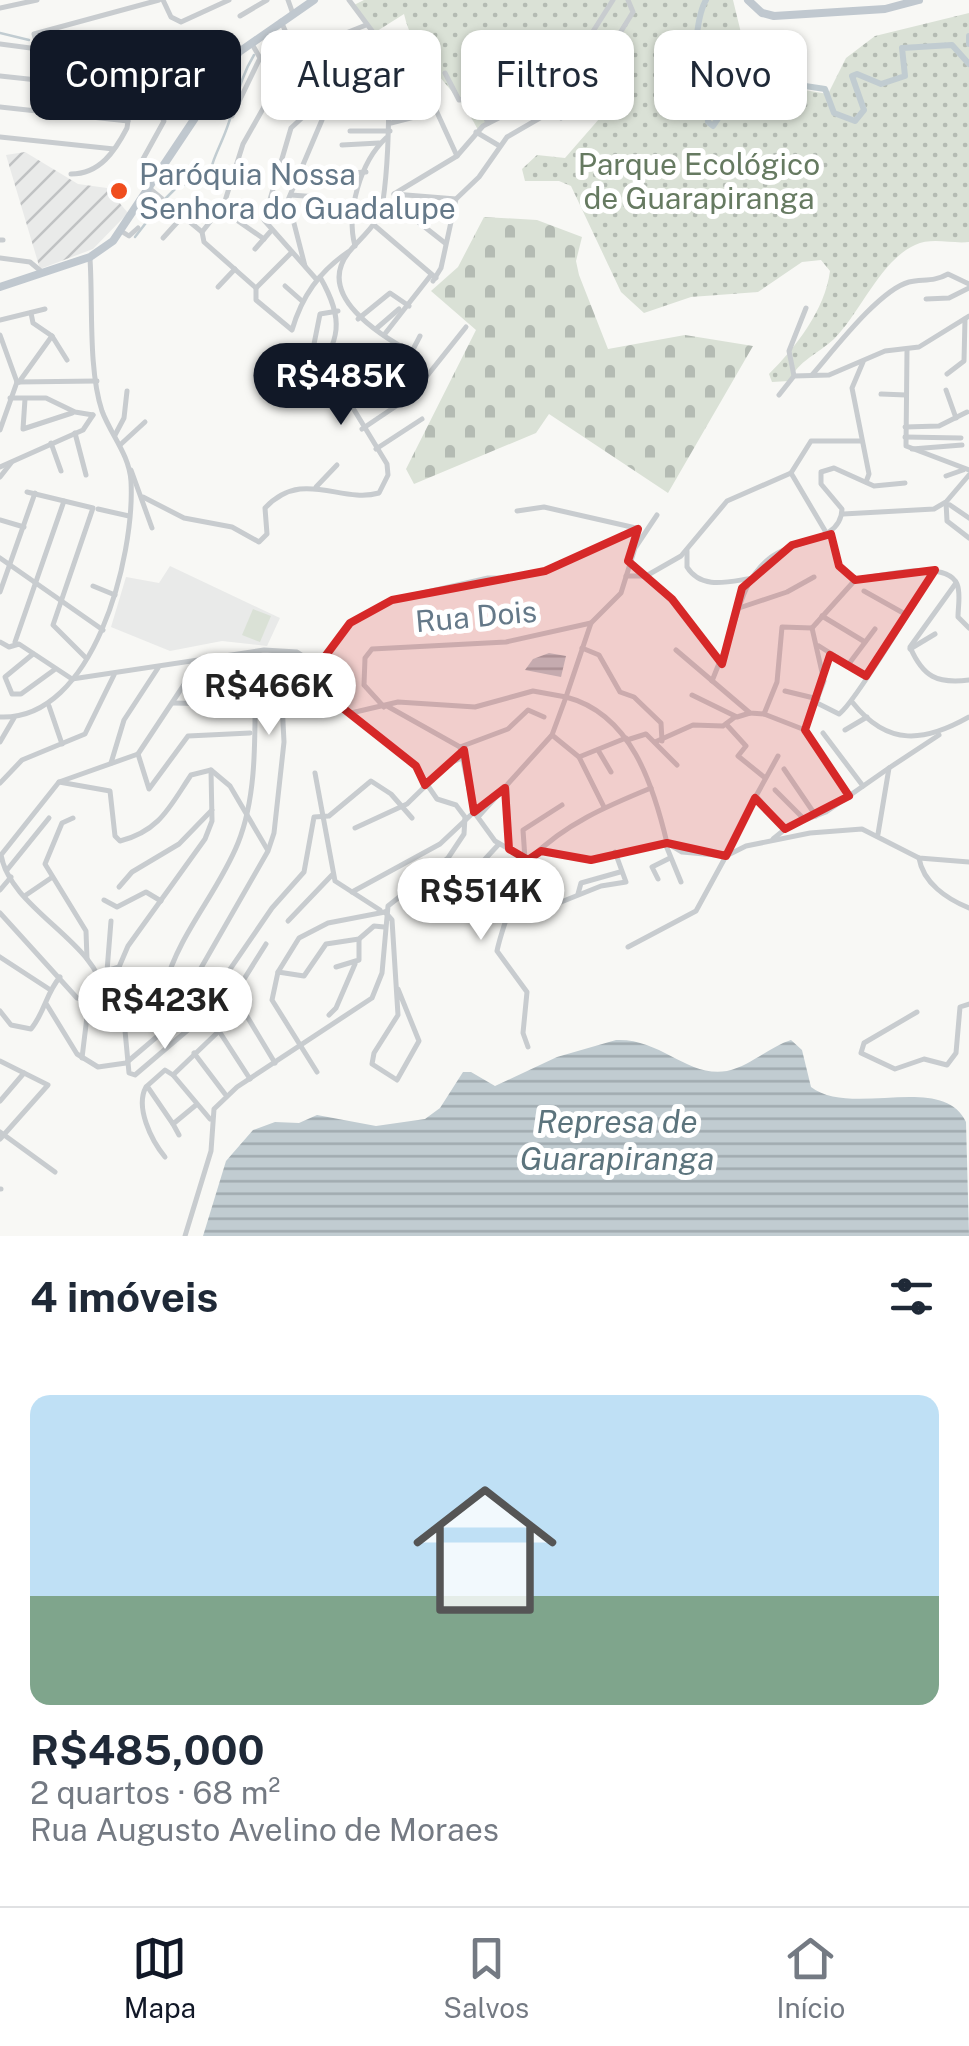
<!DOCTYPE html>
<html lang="pt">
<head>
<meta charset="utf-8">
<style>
	body { margin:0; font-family:"Public Sans",sans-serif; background:#f2f2f3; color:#1f2937; height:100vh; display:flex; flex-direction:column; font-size:38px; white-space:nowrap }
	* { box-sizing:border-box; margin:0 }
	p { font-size:32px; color:#747a83 }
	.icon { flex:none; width:55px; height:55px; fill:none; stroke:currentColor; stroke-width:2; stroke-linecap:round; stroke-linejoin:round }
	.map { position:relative; height:1236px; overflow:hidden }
	.details { display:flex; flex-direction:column; background:#fff; flex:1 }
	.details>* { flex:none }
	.top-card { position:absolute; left:30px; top:30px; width:910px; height:90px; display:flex; gap:20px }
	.price { position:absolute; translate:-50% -85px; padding:0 22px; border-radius:35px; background:#fff; color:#222; font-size:32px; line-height:65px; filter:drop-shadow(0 2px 5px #0008) }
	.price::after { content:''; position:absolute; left:50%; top:60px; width:30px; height:22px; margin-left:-15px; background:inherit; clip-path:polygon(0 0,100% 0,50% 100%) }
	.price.current { background:#111827; color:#fff }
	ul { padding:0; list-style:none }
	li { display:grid; align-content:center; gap:20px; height:530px; padding:0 30px }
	li span { display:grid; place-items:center; height:310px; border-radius:20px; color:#555 }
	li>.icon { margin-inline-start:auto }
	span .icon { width:180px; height:180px; fill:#fffc; stroke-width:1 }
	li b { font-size:42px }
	h2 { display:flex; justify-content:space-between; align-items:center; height:120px; padding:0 30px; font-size:42px }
	.chip { padding:0 35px; border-radius:20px; background:#fff; box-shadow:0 2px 8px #0004; font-size:35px; line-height:90px }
	.chip.current { background:#111827; color:#fff }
	.tabs { display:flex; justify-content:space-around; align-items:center; height:140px; border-top:2px solid #e0e1e3; background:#fff; font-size:28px; color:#747a83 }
	.tabs a { display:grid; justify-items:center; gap:5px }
	.tabs .current { color:#111827 }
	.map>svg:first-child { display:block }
	.built { fill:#e9eae9 }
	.industrial { fill:url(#industrial-furrows) }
	.cemetery { fill:url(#cemetery-stones) }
	.park { fill:url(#park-dots) }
	.pitch { fill:#dae1d6 }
	.water { fill:url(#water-rules) }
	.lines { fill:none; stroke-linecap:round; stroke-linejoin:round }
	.stream { stroke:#c1ccd1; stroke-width:2.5 }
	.river { stroke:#c1ccd1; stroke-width:6 }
	.minor { stroke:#c8cccf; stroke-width:5 }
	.major { stroke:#c0c8cf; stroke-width:8 }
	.marked { fill:#d62828; fill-opacity:0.2; stroke:#d62828; stroke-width:8; stroke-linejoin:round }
	.poi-dot { fill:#f04d1e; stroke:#fff; stroke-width:4 }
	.labels { text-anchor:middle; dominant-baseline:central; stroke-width:10; stroke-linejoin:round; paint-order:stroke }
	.park-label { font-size:30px; fill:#667a61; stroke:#fff }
	.poi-label { font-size:30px; fill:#657989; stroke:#fff; text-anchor:start }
	.street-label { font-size:30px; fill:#657989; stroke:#fff }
	.water-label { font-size:32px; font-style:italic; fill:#5c747d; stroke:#fff }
</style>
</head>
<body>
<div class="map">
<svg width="969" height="1236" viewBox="0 0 969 1236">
	<defs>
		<pattern id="industrial-furrows" width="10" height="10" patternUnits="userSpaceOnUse" patternTransform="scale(2.5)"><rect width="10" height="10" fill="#e9eae9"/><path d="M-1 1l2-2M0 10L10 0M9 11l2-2" fill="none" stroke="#c0c2c3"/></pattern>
		<pattern id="cemetery-stones" width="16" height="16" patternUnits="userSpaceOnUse" patternTransform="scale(2.5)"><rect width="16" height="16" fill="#dae1d6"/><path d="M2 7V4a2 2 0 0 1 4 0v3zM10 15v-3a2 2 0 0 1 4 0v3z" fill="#b4bbb3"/></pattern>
		<pattern id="park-dots" width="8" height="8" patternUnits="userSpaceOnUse" patternTransform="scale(2.5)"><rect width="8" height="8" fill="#dae1d6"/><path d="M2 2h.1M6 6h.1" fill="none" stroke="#b4bbb3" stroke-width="1.8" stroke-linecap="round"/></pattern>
		<pattern id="water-rules" width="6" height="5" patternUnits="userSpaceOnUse" patternTransform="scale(2.5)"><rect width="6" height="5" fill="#c1ccd1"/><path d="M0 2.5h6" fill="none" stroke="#a0aaaf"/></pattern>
	</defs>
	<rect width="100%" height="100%" fill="#f8f8f5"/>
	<polygon class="built" points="170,566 280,618 267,646 222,641 170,651 111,627 126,577 159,583"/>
	<polygon class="industrial" points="25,152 78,184 107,188 128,213 93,249 40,269 6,155"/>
	<polygon class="cemetery" points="484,217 537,220 582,237 576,261 579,275 608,349 685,335 753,346 668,493 549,414 536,433 414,484 406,469 476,330 431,291 458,267"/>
	<path class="park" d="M 364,0 L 733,0 L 742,37 L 768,84 L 828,94 L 846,58 L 875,36 L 969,13 L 969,242 C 951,244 932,237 915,245 C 880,261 861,312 834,339 C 819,353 798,361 789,381 L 772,382 L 769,374 C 796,347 825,310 830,271 L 821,260 L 802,262 L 758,292 L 691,297 L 644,313 L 621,292 L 571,186 L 559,181 L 525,181 L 522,169 L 537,155 L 565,158 L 606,111 L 595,91 L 617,49 L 574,43 L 517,108 L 478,130 C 458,88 414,61 404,14 L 374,33 L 354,5 Z"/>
	<polygon class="pitch" points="253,609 271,616 260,642 242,635"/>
	<g class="water">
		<polygon points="549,653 566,656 561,677 525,670 533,659"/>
		<path d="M 616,1040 C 661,1038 688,1078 727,1071 C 750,1066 769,1047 791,1040 L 802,1050 L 811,1087 C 851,1118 943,1072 966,1122 L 969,1236 L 203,1236 L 226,1161 L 253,1130 L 275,1122 L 299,1123 L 317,1115 L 376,1126 L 425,1119 L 440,1108 L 463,1072 L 471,1072 L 495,1086 L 557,1057 Z"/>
	</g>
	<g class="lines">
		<g class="stream">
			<polyline points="0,33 29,40"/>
			<path d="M 166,198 L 178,186 L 209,180 C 211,162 218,151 225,133 C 236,106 238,81 254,55"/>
			<polyline points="135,237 162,202"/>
		</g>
		<g class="river">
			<path d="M 706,0 C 696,17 697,49 691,71 L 706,88 L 708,122 L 713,126 L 725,108 L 745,93 L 779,82 L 825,89 L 834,113 L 855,121 L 864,110 L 852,76 L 857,74 L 881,84 L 905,76 L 902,48 L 952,45 L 969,64"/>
			<polyline points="969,36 969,44"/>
		</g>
		<g class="minor">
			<polyline points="163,0 171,17 181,22 229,0"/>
			<polyline points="288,0 293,14"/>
			<path d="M 349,0 L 390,55 C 388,104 390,152 383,201 C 381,223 362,236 349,252 C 314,295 381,336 413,353"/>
			<polyline points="0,8 37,0"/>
			<polyline points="240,16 267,0"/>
			<polyline points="287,35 346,33 366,25"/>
			<polyline points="296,38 322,120 288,200 305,266"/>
			<polyline points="336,41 374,34"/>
			<polyline points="0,44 129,61 204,101"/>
			<polyline points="55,50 36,41 34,34 159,0"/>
			<polyline points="607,54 633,12 628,0"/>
			<polyline points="308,68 335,61"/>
			<polyline points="345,70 386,59"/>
			<polyline points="445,73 459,100 475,96 488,123"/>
			<polyline points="0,76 186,96"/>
			<polyline points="172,83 179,58"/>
			<polyline points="430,97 457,156"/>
			<polyline points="317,104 291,128 264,220 317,280"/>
			<polyline points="358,105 388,95"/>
			<polyline points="0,107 128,121"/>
			<polyline points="319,108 348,98"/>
			<polyline points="232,116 260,58 252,44"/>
			<polyline points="391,123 426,114"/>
			<polyline points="350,131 390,131"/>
			<polyline points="476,132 498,145"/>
			<polyline points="0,137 114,149"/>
			<polyline points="342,145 379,143"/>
			<polyline points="143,159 164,121 146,93"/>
			<path d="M 71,174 C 100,174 115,151 127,128 L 128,121 L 101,87"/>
			<polyline points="336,174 366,172"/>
			<polyline points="149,188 202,232 204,242 256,288 292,252"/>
			<polyline points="394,194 456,199"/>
			<polyline points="291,195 318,197"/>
			<polyline points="238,221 264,239"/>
			<polyline points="374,225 436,278"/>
			<polyline points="121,231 129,236 138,228"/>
			<polyline points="202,232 224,204 243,144 286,68 287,35 281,21"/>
			<polyline points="163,238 183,216"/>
			<polyline points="0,240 3,240"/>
			<polyline points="445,243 398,206 394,194 457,156 483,126 557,88 613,0"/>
			<path d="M 355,246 C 346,213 360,162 386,138"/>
			<polyline points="255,249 270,232"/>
			<polyline points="0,258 30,262 42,272"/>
			<polyline points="433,281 441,268 456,199 479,177 507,137 552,111 561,118"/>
			<polyline points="285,286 302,301"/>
			<polyline points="218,287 235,269"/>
			<path d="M 256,288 L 256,300 L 292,330 C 302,296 319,272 348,252"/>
			<polyline points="926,299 949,298 969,288"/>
			<polyline points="31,313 33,323 52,336 67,360"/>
			<polyline points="358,319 390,293 409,306"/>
			<polyline points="0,320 45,309"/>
			<polyline points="377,328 399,309"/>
			<polyline points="0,335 17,382"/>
			<polyline points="384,335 431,275"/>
			<polyline points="313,349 320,314 338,311"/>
			<polyline points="907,350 906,446 969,470"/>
			<polyline points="863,362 852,388 869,474 866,482"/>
			<polyline points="327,367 365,349"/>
			<polyline points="947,374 964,361 965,319"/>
			<path d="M 812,375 C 833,351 879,290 909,282 C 923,279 934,282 948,274 L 969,284"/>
			<polyline points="794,376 789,351 806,308"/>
			<polyline points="17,382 97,381"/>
			<polyline points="19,382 52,336"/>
			<path d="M 298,384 L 313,380 C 340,339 345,321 320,277"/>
			<polyline points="946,390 956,418"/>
			<polyline points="881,394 906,395"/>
			<polyline points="779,395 794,376 829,375 885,351 919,347 969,316"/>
			<polyline points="10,398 46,398 75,412 93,415"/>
			<polyline points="344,398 407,361 420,336"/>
			<polyline points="25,399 23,429 72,413"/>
			<polyline points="905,427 939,426 967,412"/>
			<polyline points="362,429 411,396 466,327"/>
			<polyline points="0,430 17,382"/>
			<polyline points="75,433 86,475"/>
			<polyline points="115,435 124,418 127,391"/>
			<polyline points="905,437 961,438"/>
			<polyline points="51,443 61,471"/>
			<polyline points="120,445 145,422"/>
			<polyline points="376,449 422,419"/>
			<polyline points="912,449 962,445"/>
			<polyline points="0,467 83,430 93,415"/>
			<polyline points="131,470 152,528"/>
			<polyline points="791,473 827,534"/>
			<polyline points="946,476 963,470"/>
			<polyline points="0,477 11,463"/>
			<polyline points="316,487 337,465"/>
			<polyline points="27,492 93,508 53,625 85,657"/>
			<path d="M 143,497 L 184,518 L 232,527 L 259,542 L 267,534 L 265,508 C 303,468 340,504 379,493 L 388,475 L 387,464 L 325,362"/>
			<polyline points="946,502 947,521 969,538"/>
			<polyline points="950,505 969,518"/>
			<polyline points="98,509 129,516"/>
			<polyline points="517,511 544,507 636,528"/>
			<polyline points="843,514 934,509 946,502 969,475"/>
			<polyline points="0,520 24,527"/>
			<path d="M 831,534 L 839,566 L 856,579 C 878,577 946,558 957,584 C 961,593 958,607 958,617 L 969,628"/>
			<path d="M 687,551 L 687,567 C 702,591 730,581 754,578"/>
			<polyline points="0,558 103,630"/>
			<polyline points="626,576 646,576 681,556 727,501 791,473 811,441 861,441"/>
			<polyline points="646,576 681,610 720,661 712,681"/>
			<path d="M 956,583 L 910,647 C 923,677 937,684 969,680"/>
			<polyline points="93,586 115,595"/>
			<polyline points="864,591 905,614"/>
			<polyline points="0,592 35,493"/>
			<polyline points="739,608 787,592 814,577"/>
			<polyline points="822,616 865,642"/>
			<polyline points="812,628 856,579"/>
			<polyline points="0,642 9,647 19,644 72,679"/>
			<polyline points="15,642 64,501"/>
			<polyline points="819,646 865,675"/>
			<polyline points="582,648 599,655 620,692 634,697 661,723 662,741"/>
			<polyline points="910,649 935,634"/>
			<polyline points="676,650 750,713 764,714 777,682 782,627 812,628"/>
			<polyline points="33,654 5,677 12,694 21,694 54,670"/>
			<path d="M 720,661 C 738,625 737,584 770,558 C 793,539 841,543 842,509 L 821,484 L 821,472 L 834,468 L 874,486 L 905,483"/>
			<polyline points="848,665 875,629"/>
			<polyline points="318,666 344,709 351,713 398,702 475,707 533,691 566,697 591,623 621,593 635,548 657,515"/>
			<polyline points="72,679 264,650 297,652 318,666 350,623 392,600 488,578 514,578 545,571 638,529"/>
			<polyline points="785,691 818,699"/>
			<polyline points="692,695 737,717 750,713"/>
			<polyline points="173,703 218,704 220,691 208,704"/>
			<path d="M 817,703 L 839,714 C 854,705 920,594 935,570"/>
			<path d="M 853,703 C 888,747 925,742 969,717"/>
			<polyline points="49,706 62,744"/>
			<polyline points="387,706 460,747 474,812 495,841 528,860"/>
			<polyline points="384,707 364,685 365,658 372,649 506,642 591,623"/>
			<polyline points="764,714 805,730 824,681 812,628"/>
			<path d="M 0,717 C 94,721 135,556 131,481 C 129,454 111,435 102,411 C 88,369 93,303 90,259"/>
			<polyline points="726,724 746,746 738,756 764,777"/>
			<polyline points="805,730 849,796"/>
			<polyline points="845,730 867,717"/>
			<polyline points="823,733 863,786"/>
			<polyline points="552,735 579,757 604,807"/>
			<polyline points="627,740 646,734 677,765"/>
			<polyline points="0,742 14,718"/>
			<polyline points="655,742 693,725 723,726 735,717"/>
			<polyline points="460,747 508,729 528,710 544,717"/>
			<polyline points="598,750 611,772"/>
			<polyline points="138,754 149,789 188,736 250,733"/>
			<polyline points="778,756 756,796 785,829"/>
			<polyline points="579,757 626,738"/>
			<polyline points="111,763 124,720 158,668"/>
			<polyline points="784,769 816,816"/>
			<polyline points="315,773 335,881 380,910"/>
			<path d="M 59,782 L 110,791 L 115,836 L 120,841 C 160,831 170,806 191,775 L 211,770 L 230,786 L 267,849"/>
			<polyline points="0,783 22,760 85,734 114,675"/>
			<polyline points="507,788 509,849"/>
			<polyline points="775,790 804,819"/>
			<path d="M 478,817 L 552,735 L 566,697 C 631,714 653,784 667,843"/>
			<polyline points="73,818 62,823 45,864 86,931 87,959"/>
			<polyline points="355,828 407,804 448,764 464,757"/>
			<polyline points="878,834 889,768 939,735"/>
			<polyline points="773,839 789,826 826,812 889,768"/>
			<polyline points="665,843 681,882"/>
			<polyline points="541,851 591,860 667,843 682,852 726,856 756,796"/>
			<path d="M 919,858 C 923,883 947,899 969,908"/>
			<polyline points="525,859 523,830 562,805"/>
			<polyline points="7,870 49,818"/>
			<polyline points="658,879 652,867 670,858"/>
			<polyline points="119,887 132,872 179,844 212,810"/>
			<polyline points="0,890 11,877"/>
			<polyline points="411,890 436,906 452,883 474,871 499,844"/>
			<polyline points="352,892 440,844 474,812"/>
			<polyline points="578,894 581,883 620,872"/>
			<polyline points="26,895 51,878"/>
			<polyline points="104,900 117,907 146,892 161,901"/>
			<polyline points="556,904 601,886 626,882 615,852"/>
			<polyline points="385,912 392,920 398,1015 374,1053 372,1064 397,1080 419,1041 398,989"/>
			<path d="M 0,913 L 77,998 L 89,1000 L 103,994 C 99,943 10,909 1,855 L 59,782 L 138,754 L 201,659"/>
			<polyline points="288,921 332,875"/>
			<polyline points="628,947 696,911 726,856 746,846 810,833 862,829 919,858 969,862"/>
			<polyline points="0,957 49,989"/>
			<polyline points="119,967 129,1073 135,1075 189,1029 272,908 304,872 314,817 329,816 371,781 391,794 412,818"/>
			<polyline points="336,967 359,960 359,939"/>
			<polyline points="107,971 111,921"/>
			<polyline points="278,972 304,976 326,944 359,939 374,926 384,927"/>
			<polyline points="99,973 119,967 128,946 205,839 212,821 211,770"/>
			<polyline points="224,978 275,1063"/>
			<path d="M 165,986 C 179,933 218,893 238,843 C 261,786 253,712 256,652"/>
			<polyline points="47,1005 77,1054 98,1067 126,1063 166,1029 268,851 274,833 284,742 281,683"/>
			<path d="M 0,1011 L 11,1025 L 31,1029 C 45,1012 46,993 60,977"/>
			<polyline points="917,1012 864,1043 861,1053 895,1069 924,1059 947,1065 956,1053 960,1007 969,1004"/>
			<polyline points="329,1015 336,1008 355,964"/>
			<polyline points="219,1031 250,1079"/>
			<path d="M 528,1047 L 523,1033 L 527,992 L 497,951 C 500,936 523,866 531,858 C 565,824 607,806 651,788"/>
			<polyline points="194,1053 225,1094"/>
			<polyline points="82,1058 89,1000"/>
			<polyline points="0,1061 48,1085 0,1139"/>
			<polyline points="317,1072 272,1000 278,972 299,938 328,923 385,912"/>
			<polyline points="173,1075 210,1119"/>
			<path d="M 146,1087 C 135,1107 151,1140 165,1157"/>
			<polyline points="0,1101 24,1073"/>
			<polyline points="196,1105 173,1124 147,1086 165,1070 173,1075 219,1031 224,1011 266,944"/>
			<polyline points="173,1124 179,1135"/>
			<polyline points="0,1132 55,1172"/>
			<polyline points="0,1189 1,1189"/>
			<polyline points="185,1236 211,1151 214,1109 237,1087 372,998 382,973 388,906 448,858 464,834 465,817 456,805 437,799 411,761 351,713"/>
		</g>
		<g class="major">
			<polyline points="748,0 762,13 774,16 885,9 919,0"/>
			<polyline points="0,287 90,257 113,241 239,52 314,0"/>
		</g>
	</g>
	<path class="marked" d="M 638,529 L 628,561 L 672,599 L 722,664 L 742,588 L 792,545 L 831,534 L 839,566 L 855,580 L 935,570 L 866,676 L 830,655 L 805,730 L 849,796 L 785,829 L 755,798 L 726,856 L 667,843 L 591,860 L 541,851 L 528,860 L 509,849 L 505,788 L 474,812 L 464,750 L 425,785 L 416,766 L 344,709 L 318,666 L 350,623 L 392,600 L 545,571 Z"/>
	<circle class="poi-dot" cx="119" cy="191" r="10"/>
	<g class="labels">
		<g class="park-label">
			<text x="699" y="164">Parque Ecológico<tspan x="699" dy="34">de Guarapiranga</tspan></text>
		</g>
		<g class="poi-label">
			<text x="139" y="174">Paróquia Nossa<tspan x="139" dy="34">Senhora do Guadalupe</tspan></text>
		</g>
		<g class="street-label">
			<text transform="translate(476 616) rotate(-5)">Rua Dois</text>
		</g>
		<g class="water-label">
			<text x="617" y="1121">Represa de<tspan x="617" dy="37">Guarapiranga</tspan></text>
		</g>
	</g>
</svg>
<b class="price current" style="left:341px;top:428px">R$485K</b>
<b class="price" style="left:269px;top:738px">R$466K</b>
<b class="price" style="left:481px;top:943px">R$514K</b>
<b class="price" style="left:165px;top:1052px">R$423K</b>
<div class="top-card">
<a class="chip current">Comprar</a>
<a class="chip">Alugar</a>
<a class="chip">Filtros</a>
<a class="chip">Novo</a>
</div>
</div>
<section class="details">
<h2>4 imóveis<svg class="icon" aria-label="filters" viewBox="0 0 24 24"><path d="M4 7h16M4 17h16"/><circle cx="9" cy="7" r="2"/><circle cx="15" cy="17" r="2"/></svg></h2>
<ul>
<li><span style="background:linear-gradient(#bfe0f5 65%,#7fa58c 0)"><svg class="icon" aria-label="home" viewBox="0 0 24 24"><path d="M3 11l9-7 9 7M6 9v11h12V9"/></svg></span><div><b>R$485,000</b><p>2 quartos · 68 m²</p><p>Rua Augusto Avelino de Moraes</p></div></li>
</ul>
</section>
<nav class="tabs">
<a class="current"><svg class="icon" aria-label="map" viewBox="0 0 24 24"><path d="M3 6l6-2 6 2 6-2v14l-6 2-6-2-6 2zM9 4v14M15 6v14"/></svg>Mapa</a>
<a><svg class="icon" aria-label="saved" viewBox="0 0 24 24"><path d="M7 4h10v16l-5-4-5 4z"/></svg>Salvos</a>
<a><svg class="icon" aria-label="home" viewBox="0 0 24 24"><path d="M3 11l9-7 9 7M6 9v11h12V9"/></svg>Início</a>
</nav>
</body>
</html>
